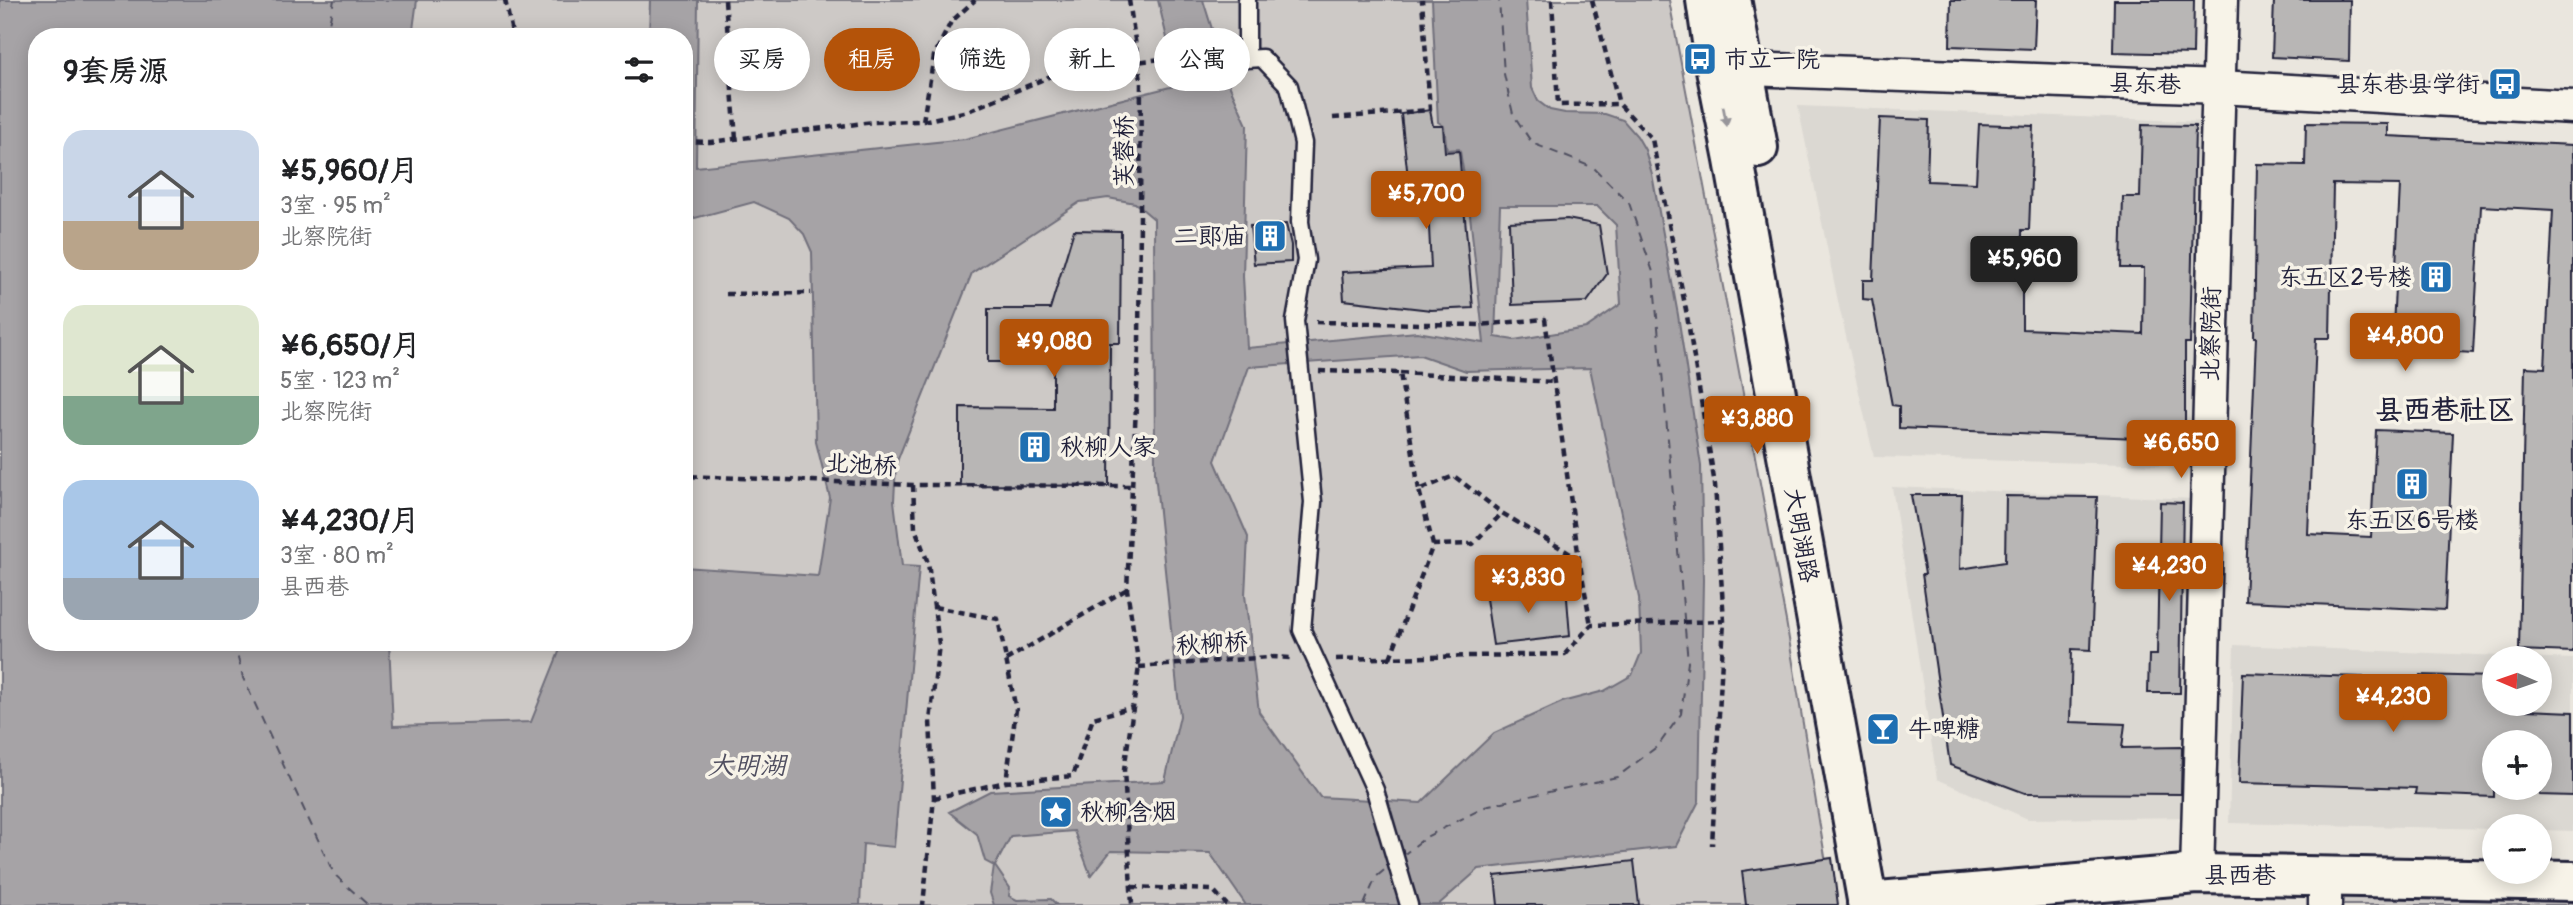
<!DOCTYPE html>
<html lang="zh">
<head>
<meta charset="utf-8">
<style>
	body { margin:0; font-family:Pangolin,"LXGW WenKai TC",sans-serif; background:#f2f2f2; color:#202124; height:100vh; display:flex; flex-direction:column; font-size:26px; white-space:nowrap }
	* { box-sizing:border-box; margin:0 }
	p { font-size:23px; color:#757577 }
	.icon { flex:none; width:38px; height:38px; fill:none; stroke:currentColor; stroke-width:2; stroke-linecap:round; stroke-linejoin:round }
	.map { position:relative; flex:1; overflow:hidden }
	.side { position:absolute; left:28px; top:28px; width:665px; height:623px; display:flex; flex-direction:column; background:#fff; border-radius:28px; box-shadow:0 4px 18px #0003 }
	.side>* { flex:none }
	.guide { position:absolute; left:714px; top:28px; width:665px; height:63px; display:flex; gap:14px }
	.needle { width:46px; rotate:272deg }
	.tools { position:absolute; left:2482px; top:646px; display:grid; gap:14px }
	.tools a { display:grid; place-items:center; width:70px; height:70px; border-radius:50%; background:#fff; box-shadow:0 4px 18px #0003; font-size:35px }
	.price { position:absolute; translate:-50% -60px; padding:0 16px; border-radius:7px; background:#b45309; color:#fff; font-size:23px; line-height:46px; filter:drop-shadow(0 2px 4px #0008) }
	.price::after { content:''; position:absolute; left:50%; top:42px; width:21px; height:16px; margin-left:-10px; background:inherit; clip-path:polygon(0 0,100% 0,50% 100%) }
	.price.selected { background:#222; color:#fff }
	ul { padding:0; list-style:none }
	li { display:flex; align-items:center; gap:21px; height:175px; padding:0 35px }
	li span { display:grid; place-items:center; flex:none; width:196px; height:140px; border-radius:21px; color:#555 }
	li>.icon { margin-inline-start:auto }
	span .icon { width:84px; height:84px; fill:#fffc; stroke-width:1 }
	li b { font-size:30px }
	h2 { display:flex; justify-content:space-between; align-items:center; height:84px; padding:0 35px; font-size:30px }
	.tag { padding:0 24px; border-radius:32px; background:#fff; box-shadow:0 4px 18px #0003; font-size:24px; line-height:63px }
	.tag.selected { background:#b45309; color:#fff }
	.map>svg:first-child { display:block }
	.built { fill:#dbd8d2; fill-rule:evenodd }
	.green { fill:#cdc9c6; stroke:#787680; stroke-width:2; fill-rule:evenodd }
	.water { fill:#a6a3a6; stroke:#716f7b; stroke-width:2; fill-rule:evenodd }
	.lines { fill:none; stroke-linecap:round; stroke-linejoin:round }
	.ferry { stroke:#504f60; stroke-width:2; stroke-dasharray:9 7; stroke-linecap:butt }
	.building { fill:#b8b6b5; stroke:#22223b; stroke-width:2 }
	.service-casing { stroke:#22223b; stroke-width:21 }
	.minor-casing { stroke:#22223b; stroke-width:37 }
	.secondary-casing { stroke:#22223b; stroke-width:44 }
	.path { stroke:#22223b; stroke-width:4.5; stroke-dasharray:7 5; stroke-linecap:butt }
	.service { stroke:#f7f3e8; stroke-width:16 }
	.minor { stroke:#f7f3e8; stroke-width:32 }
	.secondary { stroke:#f7f3e8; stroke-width:38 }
	.oneway { fill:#97959a }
	.labels { text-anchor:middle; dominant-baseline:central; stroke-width:7; stroke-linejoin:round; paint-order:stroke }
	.poi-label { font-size:24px; fill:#22223b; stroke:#f7f3e8; text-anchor:start }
	.street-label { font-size:24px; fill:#22223b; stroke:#f7f3e8 }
	.water-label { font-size:26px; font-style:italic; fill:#504f60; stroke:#f7f3e8 }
	.quarter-label { font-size:28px; font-weight:bold; fill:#22223b; stroke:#f7f3e8 }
</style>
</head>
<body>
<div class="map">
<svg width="2573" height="905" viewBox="0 0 2573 905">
	<rect width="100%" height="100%" fill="#eae6de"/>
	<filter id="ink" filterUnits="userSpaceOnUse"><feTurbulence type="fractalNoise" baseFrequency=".0143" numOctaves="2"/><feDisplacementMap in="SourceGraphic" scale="14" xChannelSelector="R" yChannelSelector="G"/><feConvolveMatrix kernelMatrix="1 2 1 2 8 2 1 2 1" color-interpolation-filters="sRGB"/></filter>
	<g filter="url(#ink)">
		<g class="built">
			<polygon points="1798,106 2206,122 2199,466 1874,457 1839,306"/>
			<polygon points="1892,487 2195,499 2195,817 2028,819 1937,779"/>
			<path d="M 2234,645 L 2573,659 L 2573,831 L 2539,830 L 2539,826 L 2494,826 L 2494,829 L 2229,823 ZM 2494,658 L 2539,658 L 2539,704 L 2494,704 ZM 2494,742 L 2539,742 L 2539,788 L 2494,788 Z"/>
		</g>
		<g class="green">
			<path d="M 0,0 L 1669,0 L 1786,621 L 1833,905 L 0,905 ZM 37,37 L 684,37 L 684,642 L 37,642 Z"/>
			<polygon points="2342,892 2573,893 2573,905 2342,905"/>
		</g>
		<path class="water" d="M 0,0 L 417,0 L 412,37 L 37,37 L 37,642 L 389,642 L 393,726 L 531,722 L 563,642 L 684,642 L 684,567 L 818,576 L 830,498 L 816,442 L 812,252 L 804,234 L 789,218 L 754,202 L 684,221 L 684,37 L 649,37 L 650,0 L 698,0 L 696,167 L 965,139 L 1178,85 L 1158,0 L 1203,0 L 1230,87 L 1247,125 L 1243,276 L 1247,348 L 1417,332 L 1484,343 L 1469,206 L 1460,151 L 1459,149 L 1447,150 L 1444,126 L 1438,122 L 1432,0 L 1526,0 L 1532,88 L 1538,101 L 1550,110 L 1565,113 L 1605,114 L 1623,120 L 1637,136 L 1645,150 L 1652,174 L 1678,315 L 1701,466 L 1703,580 L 1699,801 L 1676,846 L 1479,869 L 1438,905 L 1246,905 L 1210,853 L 1111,851 L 1091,876 L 1074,831 L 1011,836 L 995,866 L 1010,888 L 1009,896 L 1017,900 L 1051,899 L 1057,905 L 994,905 L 990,893 L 994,866 L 985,861 L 977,834 L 949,812 L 990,791 L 1165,781 L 1180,716 L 1155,473 L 1154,219 L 1135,203 L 1108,198 L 1080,202 L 972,273 L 896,464 L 894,501 L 902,566 L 919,567 L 894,847 L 863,844 L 860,905 L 0,905 ZM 1500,206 L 1597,206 L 1616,225 L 1621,304 L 1586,328 L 1514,340 L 1495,337 ZM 1420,355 L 1466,371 L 1590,368 L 1639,598 L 1641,653 L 1632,675 L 1604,691 L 1562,702 L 1494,733 L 1421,803 L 1320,797 L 1259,712 L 1245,595 L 1248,537 L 1215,461 L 1249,367 Z"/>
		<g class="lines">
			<g class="ferry">
				<polyline points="326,37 334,0"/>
				<polyline points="234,642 243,678 334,874 368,905"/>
				<polyline points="1402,856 1426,837 1489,805 1617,777 1658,746 1681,714 1688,662 1653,272 1629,203 1594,168 1532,143 1513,114 1504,74 1499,0"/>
				<polyline points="1364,905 1376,877 1389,866"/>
			</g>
		</g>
		<g class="building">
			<polygon points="1951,0 2036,0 2034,49 1950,46"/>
			<polygon points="2114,0 2194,0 2193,54 2113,52"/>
			<polygon points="2274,0 2350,0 2349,61 2272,57"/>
			<polygon points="1430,110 1433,126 1443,126 1445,152 1459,151 1473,308 1431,310 1344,300 1342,272 1431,268 1427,186 1409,187 1401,114"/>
			<polygon points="1880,118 1929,120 1927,181 1976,183 1979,124 2033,126 2029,230 2022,230 2022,329 2143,334 2144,268 2121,268 2123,197 2140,197 2142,125 2195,126 2190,343 2185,343 2185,440 1899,428 1899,406 1892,405 1872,300 1863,299 1863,280 1873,280"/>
			<polygon points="2306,123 2388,124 2388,136 2573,145 2573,652 2519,650 2525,367 2545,368 2553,210 2481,206 2473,353 2392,348 2400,185 2333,184 2330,338 2316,338 2308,534 2371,537 2376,430 2453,433 2445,610 2245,601 2256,337 2254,337 2257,164 2305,165"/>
			<polygon points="1567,219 1599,225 1607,274 1587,302 1512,305 1509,222"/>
			<polygon points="1286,224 1291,245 1291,262 1254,264 1250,226"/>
			<polygon points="1074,230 1121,231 1120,343 1110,343 1109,486 960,485 960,407 1053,408 1053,362 988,362 988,309 1050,309"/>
			<polygon points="1911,495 1962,495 1960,569 2005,562 2006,496 2097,497 2091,650 2072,649 2070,722 2125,724 2122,748 2182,747 2181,794 2025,793 1950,765 1922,574 1925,574"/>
			<polygon points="2160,502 2183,503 2180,693 2148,693 2149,655 2157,655"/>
			<polygon points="1566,586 1570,636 1493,645 1485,592"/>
			<polygon points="2243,673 2420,679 2420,675 2494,677 2494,704 2502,704 2502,709 2573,712 2573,796 2539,795 2539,742 2494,742 2494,797 2415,794 2416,788 2239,783"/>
			<polygon points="1832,858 1838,905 1746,905 1742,871"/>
			<polygon points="1634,861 1639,905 1498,905 1495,876"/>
		</g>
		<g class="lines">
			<defs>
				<polyline id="service" points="1247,0 1247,59 1262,58 1289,86 1303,143 1300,222 1306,260 1295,321 1313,502 1302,630 1375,790 1409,905"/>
				<g id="minor">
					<polyline points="1721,68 2219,87 2573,107"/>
					<polyline points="2197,874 2221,0"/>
					<polyline points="2325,905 2325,876"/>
				</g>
				<g id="secondary">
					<polyline points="1706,0 1716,69 1734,160 1868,905"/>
					<polyline points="1732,4 1758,148"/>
					<polyline points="1867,902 2197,874 2573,881"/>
				</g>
			</defs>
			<use href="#service" class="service-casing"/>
			<use href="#minor" class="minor-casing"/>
			<use href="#secondary" class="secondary-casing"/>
			<g class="path">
				<polyline points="505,0 513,37"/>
				<polyline points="725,0 736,139"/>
				<polyline points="1129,0 1141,80 1139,346 1127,589 1139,667 1124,770 1132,905"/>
				<polyline points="1552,0 1558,105 1619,104 1652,139 1686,310 1715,485 1724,621 1712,845"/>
				<polyline points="1592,0 1619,104"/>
				<polyline points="1333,118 1430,110 1422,0"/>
				<polyline points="923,121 934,56 951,22 975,0"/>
				<polyline points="684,141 710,142 873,122 923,121 968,111 1065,70 1162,59 1228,60"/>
				<polyline points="726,294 811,293"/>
				<polyline points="684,312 687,476 913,485 1133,486"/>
				<polyline points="1316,322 1479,325 1545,319 1579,559 1591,625"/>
				<polyline points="1319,371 1400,373 1419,490"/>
				<polyline points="1400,373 1554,382"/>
				<polyline points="913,485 915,528 928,563 939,644 930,721 934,798 923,905"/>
				<polyline points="1433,545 1419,490 1454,476 1502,513"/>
				<polyline points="934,607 998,619 1016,710 1006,782"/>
				<polyline points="1390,658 1433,545 1473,544 1502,513 1579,559"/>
				<polyline points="1336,659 1565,654 1591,625 1724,621"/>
				<polyline points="1006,660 1127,589"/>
				<polyline points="1139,667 1270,657 1292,658"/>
				<polyline points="934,798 1006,782 1073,776 1093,718 1133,707"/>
				<polyline points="1132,887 1213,890 1227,905"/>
			</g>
			<use href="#service" class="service"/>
			<use href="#minor" class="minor"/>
			<use href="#secondary" class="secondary"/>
		</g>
		<defs><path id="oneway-solid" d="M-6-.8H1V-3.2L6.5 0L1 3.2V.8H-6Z" transform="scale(1.75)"/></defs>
		<use class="oneway" href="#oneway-solid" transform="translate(1725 116) rotate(79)"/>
	</g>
	<defs>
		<symbol id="bus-square" viewBox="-11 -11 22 22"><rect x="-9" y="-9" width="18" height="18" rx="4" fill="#1f6fb2" stroke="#f7f3e8"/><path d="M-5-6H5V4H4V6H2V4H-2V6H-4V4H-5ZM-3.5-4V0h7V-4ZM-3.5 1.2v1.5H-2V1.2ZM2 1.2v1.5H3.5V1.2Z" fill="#fff"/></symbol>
		<symbol id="building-square" viewBox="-11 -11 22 22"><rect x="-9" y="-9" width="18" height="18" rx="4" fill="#1f6fb2" stroke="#f7f3e8"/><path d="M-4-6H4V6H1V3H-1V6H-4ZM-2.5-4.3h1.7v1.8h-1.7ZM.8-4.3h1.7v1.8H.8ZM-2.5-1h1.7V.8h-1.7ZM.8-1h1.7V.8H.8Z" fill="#fff"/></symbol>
		<symbol id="bar-square" viewBox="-11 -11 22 22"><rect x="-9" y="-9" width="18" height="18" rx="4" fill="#1f6fb2" stroke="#f7f3e8"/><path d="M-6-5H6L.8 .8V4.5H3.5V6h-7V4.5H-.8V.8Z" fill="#fff"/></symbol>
		<symbol id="sight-square" viewBox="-11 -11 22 22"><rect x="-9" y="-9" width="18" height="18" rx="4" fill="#1f6fb2" stroke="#f7f3e8"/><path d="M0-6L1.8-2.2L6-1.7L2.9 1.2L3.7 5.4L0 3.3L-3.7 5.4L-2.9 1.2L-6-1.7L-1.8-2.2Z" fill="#fff"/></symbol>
	</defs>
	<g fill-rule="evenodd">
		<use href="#bus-square" x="1681" y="40" width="38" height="38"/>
		<use href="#bus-square" x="2486" y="65" width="38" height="38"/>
		<use href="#building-square" x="1251" y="217" width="38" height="38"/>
		<use href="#building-square" x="2417" y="258" width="38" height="38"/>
		<use href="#building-square" x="1016" y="428" width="38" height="38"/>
		<use href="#building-square" x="2393" y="465" width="38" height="38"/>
		<use href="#bar-square" x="1864" y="710" width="38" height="38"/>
		<use href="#sight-square" x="1037" y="793" width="38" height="38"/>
	</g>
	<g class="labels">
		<g class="poi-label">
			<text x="1724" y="59">市立一院</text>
			<text x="2480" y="84" text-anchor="end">县东巷县学街</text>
			<text x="1246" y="236" text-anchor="end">二郎庙</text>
			<text x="2412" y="277" text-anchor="end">东五区2号楼</text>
			<text x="1060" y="447">秋柳人家</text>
			<text x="2412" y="520" text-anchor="middle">东五区6号楼</text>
			<text x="1908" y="729">牛啤糖</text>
			<text x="1080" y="812">秋柳含烟</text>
		</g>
		<g class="street-label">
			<text transform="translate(2145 84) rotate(2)">县东巷</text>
			<text transform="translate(1124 151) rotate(-90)">芙蓉桥</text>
			<text transform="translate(2211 334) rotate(-89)">北察院街</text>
			<text transform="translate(861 465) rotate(3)">北池桥</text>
			<text transform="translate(1801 535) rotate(80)">大明湖路</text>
			<text transform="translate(1212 644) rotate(-4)">秋柳桥</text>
			<text x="2240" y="875">县西巷</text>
		</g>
		<g class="water-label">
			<text x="747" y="766">大明湖</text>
		</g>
		<g class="quarter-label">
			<text x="2445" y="410">县西巷社区</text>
		</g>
	</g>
</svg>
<div class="tools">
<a><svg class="needle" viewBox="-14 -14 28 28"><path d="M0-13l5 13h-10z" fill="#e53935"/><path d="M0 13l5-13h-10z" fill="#757577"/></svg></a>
<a>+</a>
<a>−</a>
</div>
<b class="price" style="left:1426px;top:231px">¥5,700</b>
<b class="price selected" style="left:2024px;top:296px">¥5,960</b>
<b class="price" style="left:2405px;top:373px">¥4,800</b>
<b class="price" style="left:1054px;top:379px">¥9,080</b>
<b class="price" style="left:1757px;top:456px">¥3,880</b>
<b class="price" style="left:2181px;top:480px">¥6,650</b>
<b class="price" style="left:2169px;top:603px">¥4,230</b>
<b class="price" style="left:1528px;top:615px">¥3,830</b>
<b class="price" style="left:2393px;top:734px">¥4,230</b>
<div class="guide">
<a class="tag">买房</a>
<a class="tag selected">租房</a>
<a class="tag">筛选</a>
<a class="tag">新上</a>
<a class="tag">公寓</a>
</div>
<section class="side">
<h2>9套房源<svg class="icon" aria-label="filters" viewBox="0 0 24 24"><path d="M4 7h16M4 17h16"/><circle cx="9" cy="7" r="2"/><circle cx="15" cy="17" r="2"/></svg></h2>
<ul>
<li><span style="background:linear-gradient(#c9d6e8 65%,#b9a48a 0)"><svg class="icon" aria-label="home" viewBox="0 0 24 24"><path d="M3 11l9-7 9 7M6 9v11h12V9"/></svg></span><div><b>¥5,960/月</b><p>3室 · 95 m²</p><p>北察院街</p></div></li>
<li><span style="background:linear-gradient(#dfe7d0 65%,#7fa58c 0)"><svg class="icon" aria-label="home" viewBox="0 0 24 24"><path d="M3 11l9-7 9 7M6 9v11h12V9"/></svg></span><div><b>¥6,650/月</b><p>5室 · 123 m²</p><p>北察院街</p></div></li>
<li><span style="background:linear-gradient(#a9c7e8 70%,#9aa5b1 0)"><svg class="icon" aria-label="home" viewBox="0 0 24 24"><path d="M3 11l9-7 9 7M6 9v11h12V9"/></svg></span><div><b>¥4,230/月</b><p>3室 · 80 m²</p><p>县西巷</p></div></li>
</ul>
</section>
</div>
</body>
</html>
